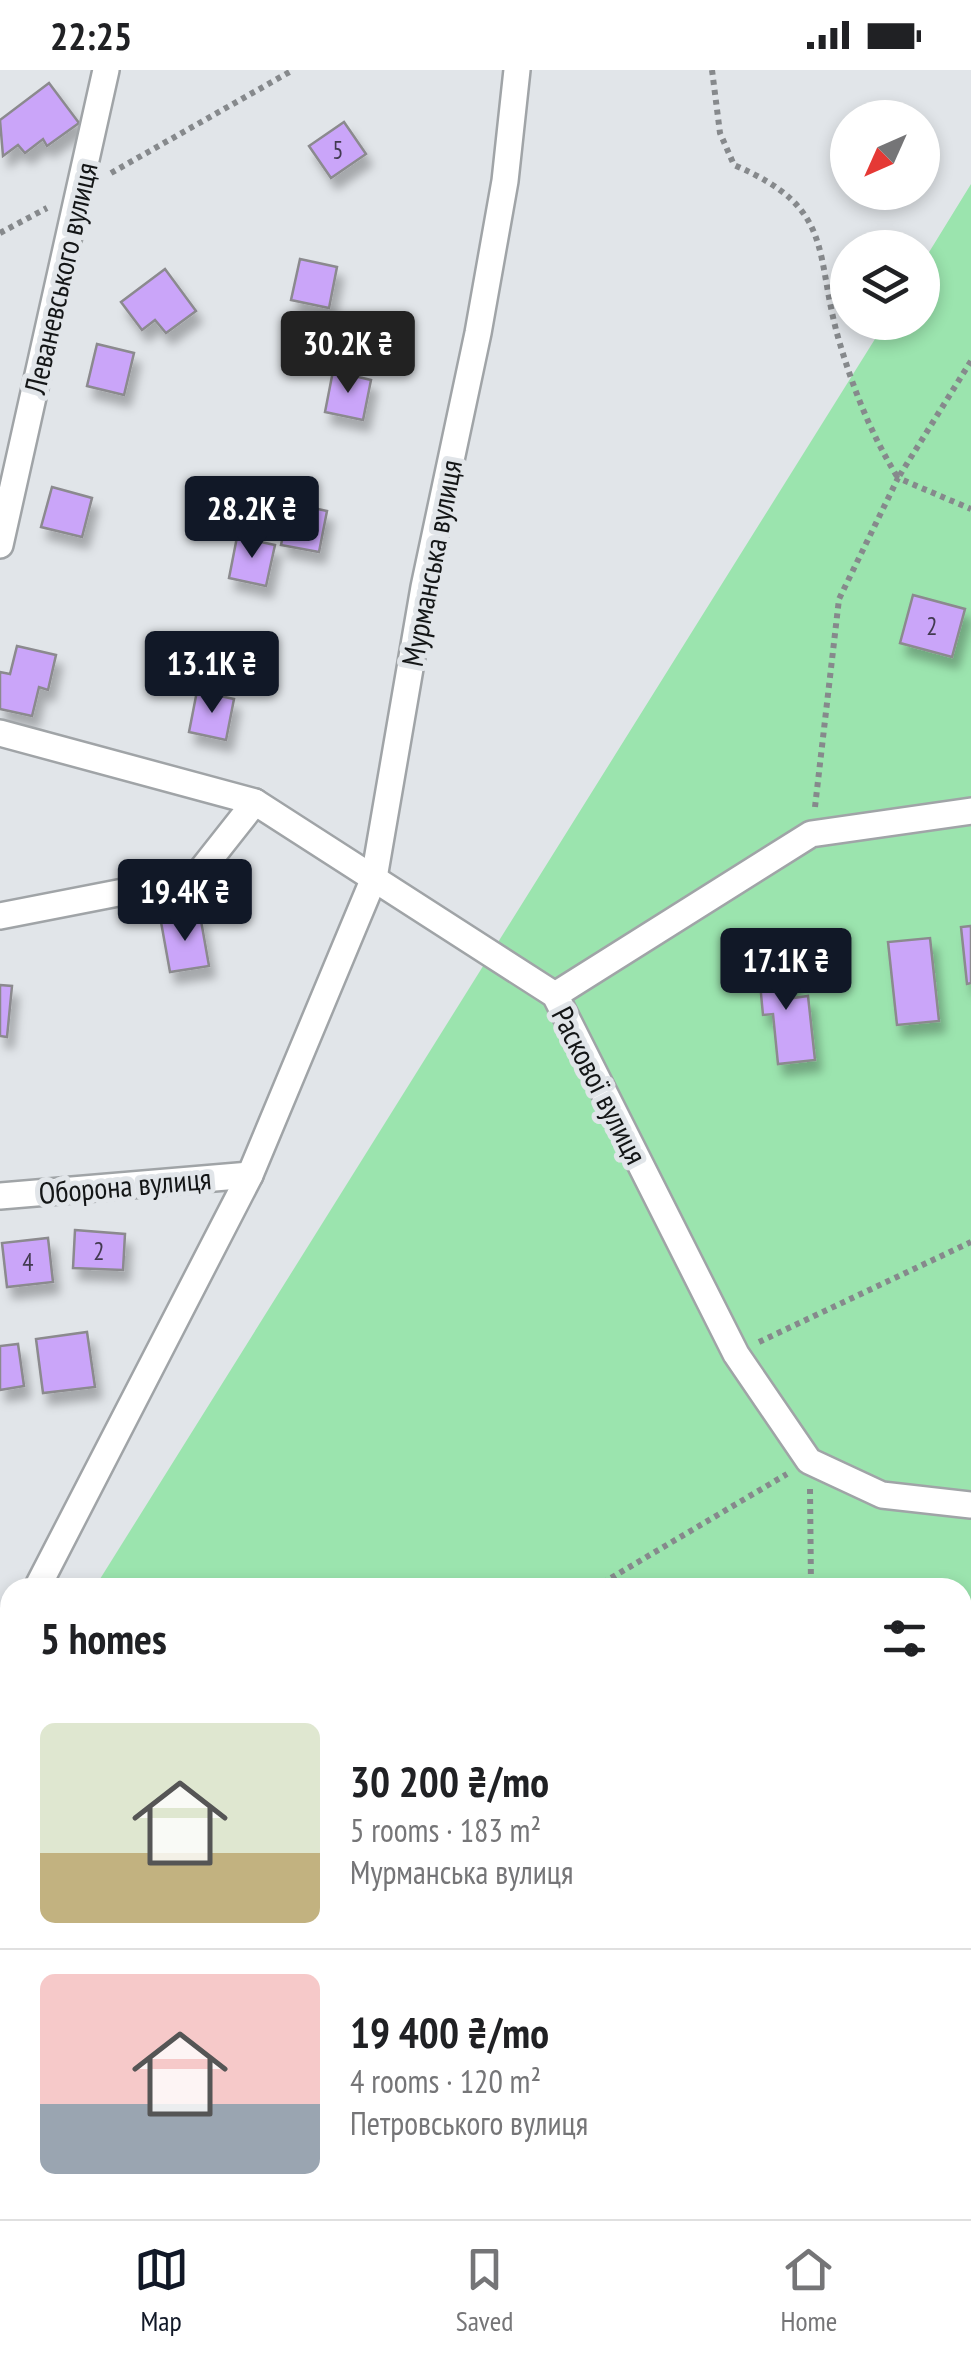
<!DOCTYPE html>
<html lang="en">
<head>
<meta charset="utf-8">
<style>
	body { margin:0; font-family:"PT Sans Narrow",sans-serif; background:#f2f2f2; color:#202124; height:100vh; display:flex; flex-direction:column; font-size:38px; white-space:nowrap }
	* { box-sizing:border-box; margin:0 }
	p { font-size:32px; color:#757577 }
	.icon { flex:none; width:55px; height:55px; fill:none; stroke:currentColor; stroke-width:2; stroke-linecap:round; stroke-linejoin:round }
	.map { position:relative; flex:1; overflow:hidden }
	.drawer { position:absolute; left:0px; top:1508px; width:972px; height:642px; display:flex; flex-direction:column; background:#fff; border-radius:30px 30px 0 0; box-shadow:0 5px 15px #0003 }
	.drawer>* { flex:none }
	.needle { width:65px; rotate:225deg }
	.buttons { position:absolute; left:830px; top:30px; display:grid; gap:20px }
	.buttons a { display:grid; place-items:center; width:110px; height:110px; border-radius:50%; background:#fff; box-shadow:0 5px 15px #0003; font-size:50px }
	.price { position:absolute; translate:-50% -85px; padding:0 22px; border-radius:10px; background:#111827; color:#fff; font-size:32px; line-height:65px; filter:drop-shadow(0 2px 5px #0008) }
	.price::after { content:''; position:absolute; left:50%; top:60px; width:30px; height:22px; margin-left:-15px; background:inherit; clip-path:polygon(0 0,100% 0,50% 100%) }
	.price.active { background:#222; color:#fff }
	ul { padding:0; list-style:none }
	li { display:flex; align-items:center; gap:30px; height:250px; padding:0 40px }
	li+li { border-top:2px solid #e0e0e0 }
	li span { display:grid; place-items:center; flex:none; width:280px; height:200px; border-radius:15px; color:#555 }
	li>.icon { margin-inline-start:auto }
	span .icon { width:120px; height:120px; fill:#fffc; stroke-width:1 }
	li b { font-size:42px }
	h2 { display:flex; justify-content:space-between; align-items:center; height:120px; padding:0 40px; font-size:42px }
	.status { display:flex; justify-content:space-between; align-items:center; height:70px; padding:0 50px; background:#fff; direction:ltr }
	.status svg { height:28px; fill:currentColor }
	.tabs { display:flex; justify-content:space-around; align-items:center; height:140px; border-top:2px solid #e0e0e0; background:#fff; font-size:28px; color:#757577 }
	.tabs a { display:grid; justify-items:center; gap:5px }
	.tabs .active { color:#111827 }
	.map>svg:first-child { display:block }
	.green { fill:#9be4ae }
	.building { fill:#caa5f9; stroke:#8b8a8e; stroke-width:2.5; filter:url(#shadow) }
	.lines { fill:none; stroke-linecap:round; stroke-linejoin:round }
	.minor-casing { stroke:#a0a4a7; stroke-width:30 }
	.path { stroke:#86898c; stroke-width:6; stroke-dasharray:5 5; stroke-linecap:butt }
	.minor { stroke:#fff; stroke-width:25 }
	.labels { text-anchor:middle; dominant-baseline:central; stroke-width:10; stroke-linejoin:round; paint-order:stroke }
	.number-label { font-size:25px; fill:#423a50 }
	.street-label { font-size:30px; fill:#141617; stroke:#e1e5e9 }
</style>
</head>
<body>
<div class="status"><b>22:25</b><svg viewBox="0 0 49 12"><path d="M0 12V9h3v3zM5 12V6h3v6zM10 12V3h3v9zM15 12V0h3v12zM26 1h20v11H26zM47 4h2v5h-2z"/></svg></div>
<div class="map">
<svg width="971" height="2149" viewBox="0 0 971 2149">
	<defs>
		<filter id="shadow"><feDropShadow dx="6" dy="11" stdDeviation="5" flood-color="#0004"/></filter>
	</defs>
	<rect width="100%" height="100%" fill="#e1e5e9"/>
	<polygon class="green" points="971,114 971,2149 0,2149 0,1670 10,1654 10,2140 962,2140 962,1518 95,1517 885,253 922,252 923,192"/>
	<g class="building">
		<polygon points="49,13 79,53 47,76 43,69 25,83 18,75 3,86 0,50"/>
		<polygon points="344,52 366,84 331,108 309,76"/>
		<polygon points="300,189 337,197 329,238 291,230"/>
		<polygon points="165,199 196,241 166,263 155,250 142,260 121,232"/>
		<polygon points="97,274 134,283 124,325 87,316"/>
		<polygon points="333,301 371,310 363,350 325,342"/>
		<polygon points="52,417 92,428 82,467 41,457"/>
		<polygon points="290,433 327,441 319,482 281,475"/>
		<polygon points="237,467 275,475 266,516 229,508"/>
		<polygon points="913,525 965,539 952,587 900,573"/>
		<polygon points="17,576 56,585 48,620 39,617 32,646 0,639 0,602 10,604"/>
		<polygon points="197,621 234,629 226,670 189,662"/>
		<polygon points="200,845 209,896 170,902 161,852"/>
		<polygon points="971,856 971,913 967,914 961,857"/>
		<polygon points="930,868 939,951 897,955 888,872"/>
		<polygon points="789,889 793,928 808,926 815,990 778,994 773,944 763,945 758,892"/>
		<polygon points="0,915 12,916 7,967 0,966"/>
		<polygon points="75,1160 125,1164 123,1200 73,1198"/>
		<polygon points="48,1168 53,1212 7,1217 2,1173"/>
		<polygon points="87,1262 95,1317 43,1323 36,1269"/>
		<polygon points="18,1274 24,1316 0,1320 0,1276"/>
	</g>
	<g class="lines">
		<defs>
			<g id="minor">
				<polyline points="0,475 106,0"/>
				<polyline points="0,663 255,732 555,925 736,1284 809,1391 882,1425 971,1435"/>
				<polyline points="0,846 195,808 255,732"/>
				<polyline points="555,925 811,764 971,741"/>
				<polyline points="0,1126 250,1105"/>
				<polyline points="37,1518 250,1105 374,808 424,517 478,263 505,111 517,0"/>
				<polyline points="0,1553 10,1549"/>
			</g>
		</defs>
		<use href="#minor" class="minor-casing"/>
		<g class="path">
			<path d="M 712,0 L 720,63 L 734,95 C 838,139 813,184 840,274 C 854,321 872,366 898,408 L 971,291"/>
			<polyline points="111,103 293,0"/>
			<polyline points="0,163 47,138"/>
			<polyline points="815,737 839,529 898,408 971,439"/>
			<polyline points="759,1272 971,1172"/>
			<polyline points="810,1419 811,1518"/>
			<polyline points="594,1518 787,1404"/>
			<polyline points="962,1703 971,1705"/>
			<polyline points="0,2077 10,2061"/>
			<polyline points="140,2149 141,2140"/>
			<polyline points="451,2149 451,2140"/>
			<polyline points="821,2149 821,2140"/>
		</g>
		<use href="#minor" class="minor"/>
	</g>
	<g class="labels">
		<g class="number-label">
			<text x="338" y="80">5</text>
			<text x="932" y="556">2</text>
			<text x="99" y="1181">2</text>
			<text x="28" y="1192">4</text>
		</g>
		<g class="street-label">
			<text transform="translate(60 208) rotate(-77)">Леваневського вулиця</text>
			<text transform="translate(431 493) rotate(-79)">Мурманська вулиця</text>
			<text transform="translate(600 1015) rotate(63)">Раскової вулиця</text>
			<text transform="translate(125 1115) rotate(-5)">Оборона вулиця</text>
		</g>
	</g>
</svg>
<div class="buttons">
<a><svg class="needle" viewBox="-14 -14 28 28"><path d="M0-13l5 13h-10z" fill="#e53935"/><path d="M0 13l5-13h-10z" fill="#757577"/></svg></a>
<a><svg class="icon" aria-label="layers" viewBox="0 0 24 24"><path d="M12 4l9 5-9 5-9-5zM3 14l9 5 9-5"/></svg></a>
</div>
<b class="price active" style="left:348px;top:326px">30.2K ₴</b>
<b class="price" style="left:252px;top:491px">28.2K ₴</b>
<b class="price" style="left:212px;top:646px">13.1K ₴</b>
<b class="price" style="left:185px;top:874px">19.4K ₴</b>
<b class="price" style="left:786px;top:943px">17.1K ₴</b>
<section class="drawer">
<h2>5 homes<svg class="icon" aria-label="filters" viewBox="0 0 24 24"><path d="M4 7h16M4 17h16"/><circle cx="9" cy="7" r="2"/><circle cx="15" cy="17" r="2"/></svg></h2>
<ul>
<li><span style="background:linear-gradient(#dfe7d0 65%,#c2b280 0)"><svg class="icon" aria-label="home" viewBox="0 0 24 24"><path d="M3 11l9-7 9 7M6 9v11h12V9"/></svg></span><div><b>30 200 ₴/mo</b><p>5 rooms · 183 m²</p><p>Мурманська вулиця</p></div></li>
<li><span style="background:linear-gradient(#f6c9c9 65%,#9aa5b1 0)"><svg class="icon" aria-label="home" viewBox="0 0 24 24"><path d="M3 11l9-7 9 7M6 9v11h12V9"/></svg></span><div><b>19 400 ₴/mo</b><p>4 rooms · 120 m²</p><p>Петровського вулиця</p></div></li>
</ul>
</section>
</div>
<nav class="tabs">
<a class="active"><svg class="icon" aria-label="map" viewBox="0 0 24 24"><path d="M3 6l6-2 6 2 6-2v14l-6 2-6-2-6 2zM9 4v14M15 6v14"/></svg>Map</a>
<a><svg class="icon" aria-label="saved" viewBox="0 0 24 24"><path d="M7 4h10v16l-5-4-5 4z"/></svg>Saved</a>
<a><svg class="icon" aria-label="home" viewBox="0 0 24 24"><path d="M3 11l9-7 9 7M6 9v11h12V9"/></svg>Home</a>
</nav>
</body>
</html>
